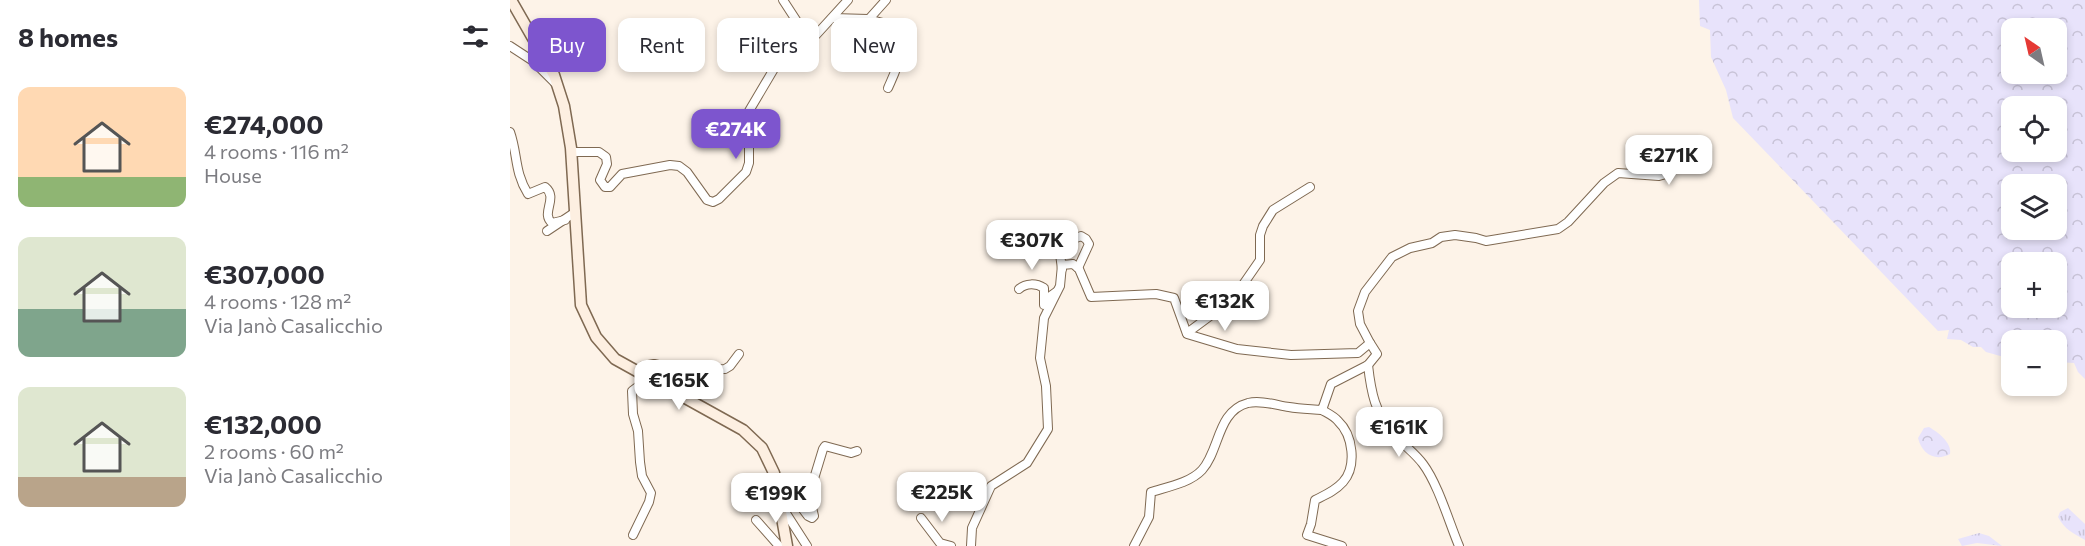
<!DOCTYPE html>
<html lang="en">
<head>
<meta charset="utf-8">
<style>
	body { margin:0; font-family:Commissioner,sans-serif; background:#f2f2f3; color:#2b2b33; height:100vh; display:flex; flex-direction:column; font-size:22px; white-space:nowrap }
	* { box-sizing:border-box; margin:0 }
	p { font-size:20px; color:#7c7c81 }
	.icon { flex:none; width:33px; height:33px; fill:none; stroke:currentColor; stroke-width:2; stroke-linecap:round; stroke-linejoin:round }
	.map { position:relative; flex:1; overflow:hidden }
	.panel { display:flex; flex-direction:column; background:#fff; width:510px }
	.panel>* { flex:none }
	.hud { position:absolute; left:18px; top:18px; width:570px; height:54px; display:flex; gap:12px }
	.needle { width:39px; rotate:326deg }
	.controls { position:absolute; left:1491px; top:18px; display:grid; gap:12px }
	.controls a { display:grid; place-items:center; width:66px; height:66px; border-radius:12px; background:#fff; box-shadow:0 3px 9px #0003; font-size:30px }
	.price { position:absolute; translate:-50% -51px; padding:0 14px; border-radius:12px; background:#fff; color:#222; font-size:20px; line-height:39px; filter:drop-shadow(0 2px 3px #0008) }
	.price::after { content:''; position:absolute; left:50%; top:36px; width:18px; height:14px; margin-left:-9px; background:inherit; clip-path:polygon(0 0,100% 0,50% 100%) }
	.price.current { background:#7d55ce; color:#fff }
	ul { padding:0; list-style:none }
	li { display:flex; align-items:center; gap:18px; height:150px; padding:0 18px }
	li span { display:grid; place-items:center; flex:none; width:168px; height:120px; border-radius:12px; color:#555 }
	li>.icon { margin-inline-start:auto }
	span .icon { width:72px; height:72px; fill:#fffc; stroke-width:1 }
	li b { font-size:26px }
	h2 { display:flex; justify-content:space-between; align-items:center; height:72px; padding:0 18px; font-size:26px }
	.chip { padding:0 21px; border-radius:12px; background:#fff; box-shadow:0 3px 9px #0003; font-size:21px; line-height:54px }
	.chip.current { background:#7d55ce; color:#fff }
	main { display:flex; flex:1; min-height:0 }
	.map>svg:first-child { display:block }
	.grass { fill:url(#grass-tufts) }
	.forest { fill:url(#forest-crowns); fill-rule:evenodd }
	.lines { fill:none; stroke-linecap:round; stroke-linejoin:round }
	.minor-casing { stroke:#7f6952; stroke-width:10 }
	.secondary-casing { stroke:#7f6952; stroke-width:13 }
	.minor { stroke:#fff; stroke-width:8 }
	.secondary { stroke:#fdefe1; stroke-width:10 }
</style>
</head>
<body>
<main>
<section class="panel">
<h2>8 homes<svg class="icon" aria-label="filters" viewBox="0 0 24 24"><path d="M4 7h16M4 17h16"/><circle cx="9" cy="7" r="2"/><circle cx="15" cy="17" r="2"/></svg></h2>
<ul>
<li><span style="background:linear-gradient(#ffd9b3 75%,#8fb573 0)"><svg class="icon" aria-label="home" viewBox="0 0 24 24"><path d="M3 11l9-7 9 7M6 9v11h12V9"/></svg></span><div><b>€274,000</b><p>4 rooms · 116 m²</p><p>House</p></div></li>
<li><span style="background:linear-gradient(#dfe7d0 60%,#7fa58c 0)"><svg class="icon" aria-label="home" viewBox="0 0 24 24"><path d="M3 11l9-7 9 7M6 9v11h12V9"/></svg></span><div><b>€307,000</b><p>4 rooms · 128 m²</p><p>Via Janò Casalicchio</p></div></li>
<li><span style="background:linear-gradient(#dfe7d0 75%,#b9a48a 0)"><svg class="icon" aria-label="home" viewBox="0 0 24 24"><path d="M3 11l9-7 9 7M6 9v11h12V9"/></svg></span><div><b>€132,000</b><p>2 rooms · 60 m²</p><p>Via Janò Casalicchio</p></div></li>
</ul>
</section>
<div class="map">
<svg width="1575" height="546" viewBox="0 0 1575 546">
	<defs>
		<pattern id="grass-tufts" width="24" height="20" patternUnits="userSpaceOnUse" patternTransform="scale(1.5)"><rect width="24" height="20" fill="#e8e3fb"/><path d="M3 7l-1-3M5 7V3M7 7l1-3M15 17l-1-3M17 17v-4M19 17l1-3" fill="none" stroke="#c8c3d7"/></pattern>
		<pattern id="forest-crowns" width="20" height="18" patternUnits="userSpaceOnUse" patternTransform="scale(1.5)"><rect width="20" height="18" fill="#e8e3fb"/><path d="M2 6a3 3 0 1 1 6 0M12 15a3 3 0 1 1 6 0" fill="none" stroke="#c8c3d7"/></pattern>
	</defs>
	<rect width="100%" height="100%" fill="#fdf3e8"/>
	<g class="grass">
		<path d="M 1558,508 L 1575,524 L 1575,540 C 1563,533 1555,530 1548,517 L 1550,512 Z"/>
		<polygon points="1469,533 1479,536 1492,546 1467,543 1452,546 1448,539"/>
	</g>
	<g class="forest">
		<path d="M 1189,0 L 1575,0 L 1575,379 L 1568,372 L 1564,363 L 1547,362 L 1546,340 L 1502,340 L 1501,359 L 1476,352 L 1471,347 L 1463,347 L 1451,340 L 1437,339 L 1439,330 L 1428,331 L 1223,118 L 1216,90 L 1201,57 L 1200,30 L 1190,26 ZM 1502,28 L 1546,28 L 1546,74 L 1502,74 ZM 1502,106 L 1546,106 L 1546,152 L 1502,152 ZM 1546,184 L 1546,230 L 1502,230 L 1502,184 ZM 1502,262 L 1546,262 L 1546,308 L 1502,308 Z"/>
		<path d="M 1419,427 C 1428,432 1442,443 1440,454 C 1425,462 1412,454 1408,438 L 1414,428 Z"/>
	</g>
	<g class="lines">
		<defs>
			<g id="minor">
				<polyline points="273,0 299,40"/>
				<path d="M 323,18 L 358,19 L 384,26 C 395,54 389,63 378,88"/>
				<polyline points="227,39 268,62"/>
				<polyline points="0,46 23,61 47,85"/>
				<polyline points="332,49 376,0"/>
				<polyline points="214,124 238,127"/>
				<path d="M 0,132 C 8,155 4,171 18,194 L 35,187 C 49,198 30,213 42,223 L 55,220"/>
				<polyline points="61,152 89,152 96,157 97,164 90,180 95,187 100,187 112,174 160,165 169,166 177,172 197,200 203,202 209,199 236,172 239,163 239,111 268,62 306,35 338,0"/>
				<polyline points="37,231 64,213"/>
				<polyline points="552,269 550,254 559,241 571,236 576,239 579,244 568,268"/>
				<path d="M 509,289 C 516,283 526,283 534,288 L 534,305 L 539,297 L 546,292"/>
				<polyline points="677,333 723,299 750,260 750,235 753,226 763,210 800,187"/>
				<polyline points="860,343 850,324 848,311 855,292 882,257 900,248 922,243 931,237 945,235 966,238 976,241 1048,229 1058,222 1094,183 1108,173 1149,176 1156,174 1193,149"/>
				<path d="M 858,365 C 861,392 865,414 884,434 C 893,445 905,453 913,464 C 928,484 939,522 949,546"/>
				<polyline points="133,366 144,364 171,370 215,369 220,366 229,354"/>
				<path d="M 812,410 C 817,413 824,416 828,421 C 843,435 847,466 833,482 C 825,491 815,495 805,500 L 801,524 L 797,535 L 832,546"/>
				<polyline points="273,497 273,483 298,516 302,518 304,516 299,495 313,449 315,446 341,453 347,451"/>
				<polyline points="272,507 297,546"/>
				<polyline points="411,518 430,543 441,546"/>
				<polyline points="246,520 269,546"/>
				<polyline points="123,535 139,502 141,493 132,476 130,462 128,431 123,414 122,391 130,385 142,387 156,394 162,390"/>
				<path d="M 461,546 L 462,528 L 481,486 L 517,463 L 538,429 L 536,386 L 530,358 L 534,318 L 550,286 L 552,265 L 563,264 L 569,269 L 581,297 L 646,294 L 664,298 L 677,334 L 727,349 L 781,355 L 848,353 L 860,343 L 867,354 L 858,365 L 821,384 L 812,410 C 801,409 790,409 779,407 C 766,405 751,400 738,403 C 707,411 710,450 692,470 C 680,483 657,487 641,492 L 639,517 L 624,546"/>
			</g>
			<polyline id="secondary" points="1,0 44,75 54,106 61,148 71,305 86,337 105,359 233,430 252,448 264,473 277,546"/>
		</defs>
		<use href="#minor" class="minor-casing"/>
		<use href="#secondary" class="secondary-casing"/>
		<use href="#minor" class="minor"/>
		<use href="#secondary" class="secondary"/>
	</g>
</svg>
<div class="controls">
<a><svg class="needle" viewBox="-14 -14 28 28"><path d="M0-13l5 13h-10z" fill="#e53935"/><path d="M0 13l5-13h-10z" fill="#7c7c81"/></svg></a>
<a><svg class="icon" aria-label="locate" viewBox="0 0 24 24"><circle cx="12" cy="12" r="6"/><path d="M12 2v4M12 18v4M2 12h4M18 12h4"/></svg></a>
<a><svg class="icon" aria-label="layers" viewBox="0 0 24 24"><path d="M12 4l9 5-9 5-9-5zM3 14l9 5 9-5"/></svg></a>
<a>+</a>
<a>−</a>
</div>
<b class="price current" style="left:226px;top:160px">€274K</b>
<b class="price" style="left:1159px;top:186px">€271K</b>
<b class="price" style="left:522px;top:271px">€307K</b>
<b class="price" style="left:715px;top:332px">€132K</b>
<b class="price" style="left:169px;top:411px">€165K</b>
<b class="price" style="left:889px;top:458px">€161K</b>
<b class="price" style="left:432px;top:523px">€225K</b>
<b class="price" style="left:266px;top:524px">€199K</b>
<div class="hud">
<a class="chip current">Buy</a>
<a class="chip">Rent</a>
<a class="chip">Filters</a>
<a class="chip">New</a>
</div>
</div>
</main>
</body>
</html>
